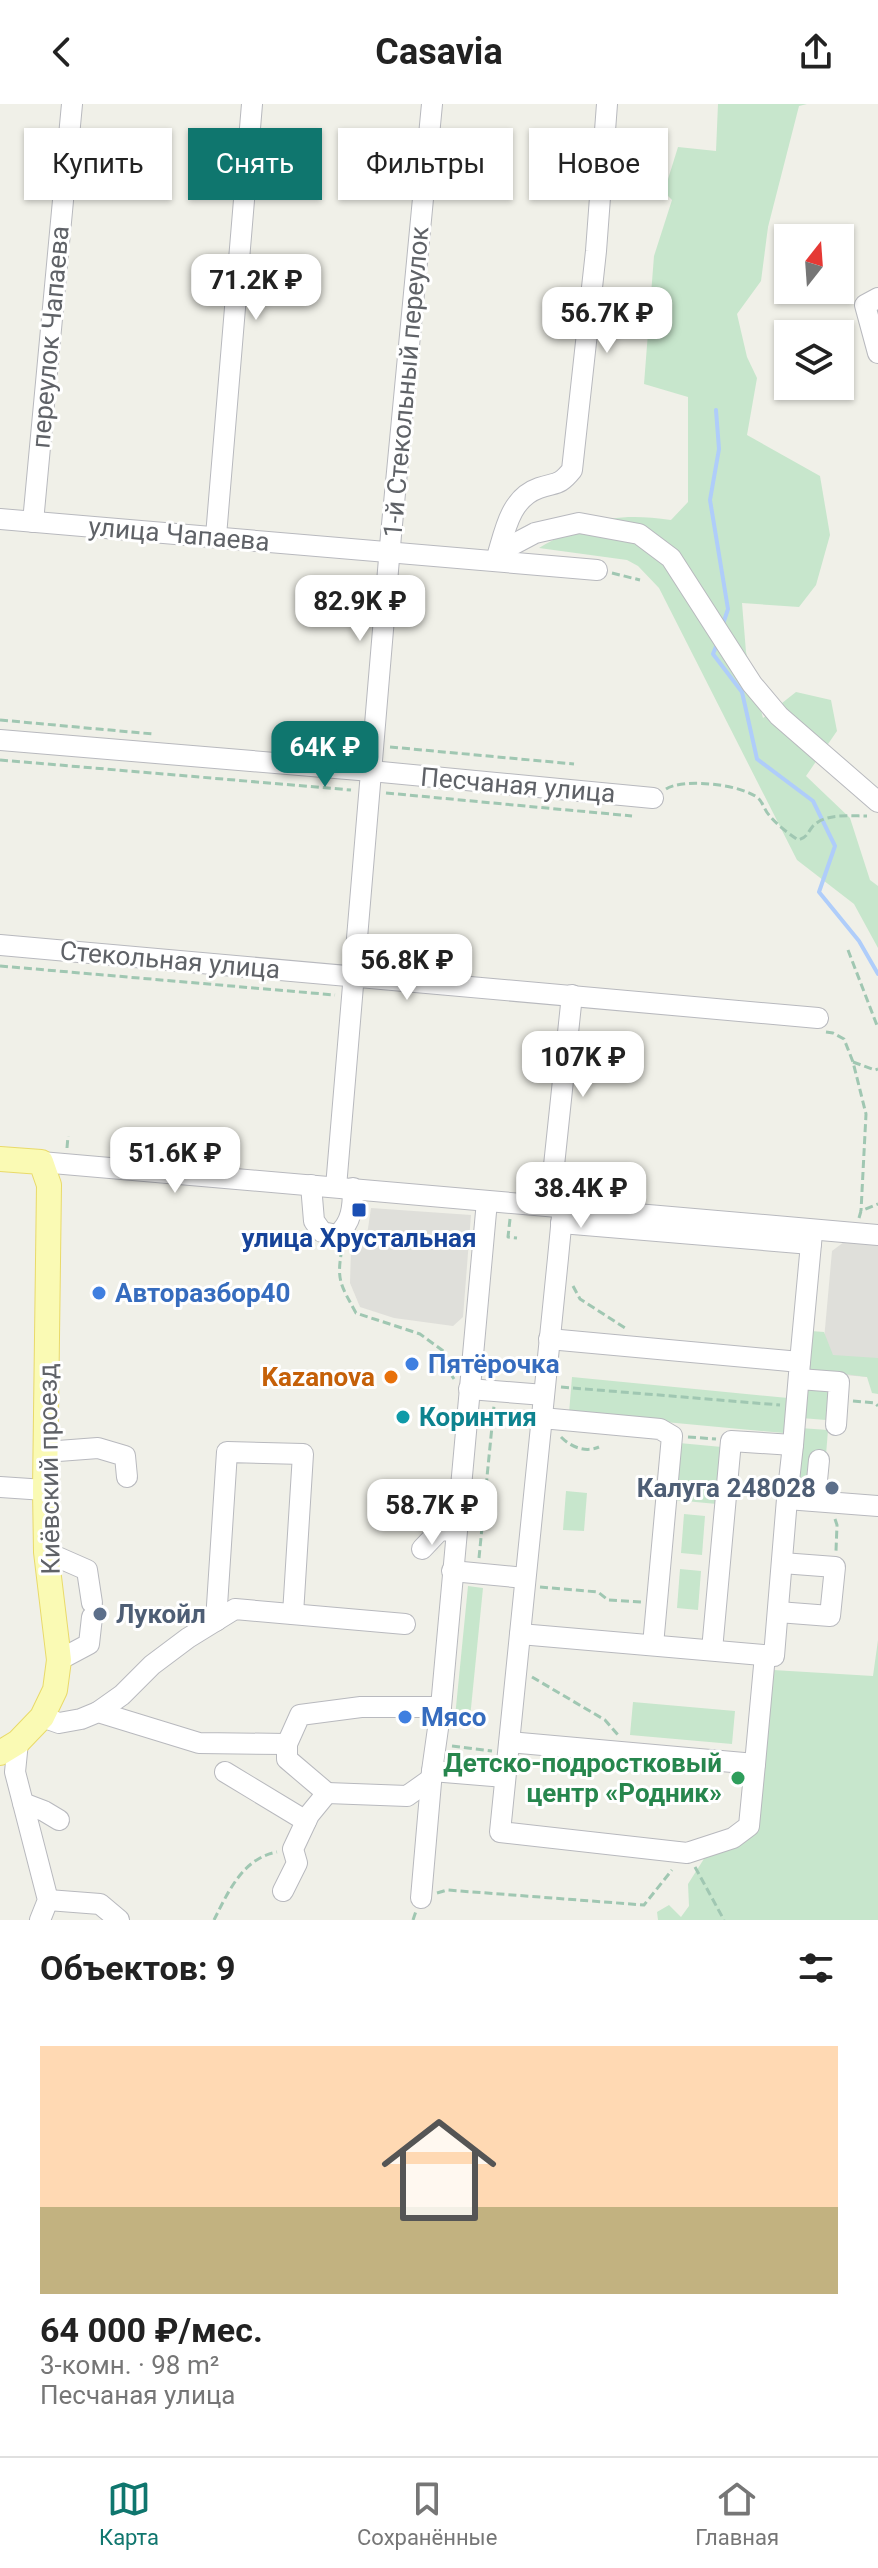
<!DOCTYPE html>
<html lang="ru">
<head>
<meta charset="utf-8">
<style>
	body { margin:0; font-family:Roboto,sans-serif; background:#f2f2f2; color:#222; height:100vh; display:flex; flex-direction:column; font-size:30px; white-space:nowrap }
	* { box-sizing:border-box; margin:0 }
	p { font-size:26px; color:#767676 }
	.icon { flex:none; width:44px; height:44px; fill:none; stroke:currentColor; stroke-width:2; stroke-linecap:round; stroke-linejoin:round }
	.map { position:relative; height:1816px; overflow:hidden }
	.side { display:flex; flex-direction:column; background:#fff; flex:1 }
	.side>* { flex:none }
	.hud { position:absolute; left:24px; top:24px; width:830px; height:72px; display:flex; gap:16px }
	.needle { width:52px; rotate:17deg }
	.fabs { position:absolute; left:774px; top:120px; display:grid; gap:16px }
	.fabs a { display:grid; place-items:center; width:80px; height:80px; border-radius:0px; background:#fff; box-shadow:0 2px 6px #0004; font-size:40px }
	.price { position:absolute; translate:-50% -68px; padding:0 18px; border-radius:16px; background:#fff; color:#222; font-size:26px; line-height:52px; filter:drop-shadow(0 2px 4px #0008) }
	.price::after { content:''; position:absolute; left:50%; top:48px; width:24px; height:18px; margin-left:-12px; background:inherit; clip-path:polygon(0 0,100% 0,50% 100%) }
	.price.current { background:#0f766e; color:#fff }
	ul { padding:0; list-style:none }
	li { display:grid; align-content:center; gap:16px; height:424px; padding:0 40px }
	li+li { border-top:2px solid #e0e0e0 }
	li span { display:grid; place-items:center; height:248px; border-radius:0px; color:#555 }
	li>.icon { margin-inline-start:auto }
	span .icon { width:144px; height:144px; fill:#fffc; stroke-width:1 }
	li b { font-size:34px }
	h2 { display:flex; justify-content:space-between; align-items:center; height:96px; padding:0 40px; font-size:34px }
	.pill { padding:0 28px; border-radius:0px; background:#fff; box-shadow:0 2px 6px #0004; font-size:28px; line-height:72px }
	.pill.current { background:#0f766e; color:#fff }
	header { display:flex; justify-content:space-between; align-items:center; height:104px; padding:0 40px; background:#fff; font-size:36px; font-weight:700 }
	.tab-bar { display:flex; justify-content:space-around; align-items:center; height:112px; border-top:2px solid #e0e0e0; background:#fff; font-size:22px; color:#767676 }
	.tab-bar a { display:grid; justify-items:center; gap:4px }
	.tab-bar .current { color:#0f766e }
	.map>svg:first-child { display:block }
	.industrial { fill:#dfdfda }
	.green { fill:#c7e6cc }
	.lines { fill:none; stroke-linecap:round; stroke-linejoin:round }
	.stream { stroke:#afcdfa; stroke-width:4 }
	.minor-casing { stroke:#b8b9be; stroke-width:22 }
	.major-casing { stroke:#e9da69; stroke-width:26 }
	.path { stroke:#a0c7b2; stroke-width:3; stroke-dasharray:8 4; stroke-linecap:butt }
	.minor { stroke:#fff; stroke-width:20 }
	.major { stroke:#fafab4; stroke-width:24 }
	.transit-dot { fill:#1a4fb4; stroke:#fff; stroke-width:3 }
	.shop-dot { fill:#3f7fe0; stroke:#fff; stroke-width:3 }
	.food-dot { fill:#e8710a; stroke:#fff; stroke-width:3 }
	.culture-dot { fill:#0f9aa8; stroke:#fff; stroke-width:3 }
	.service-dot { fill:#5c6f8a; stroke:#fff; stroke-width:3 }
	.leisure-dot { fill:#2e9e5b; stroke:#fff; stroke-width:3 }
	.labels { text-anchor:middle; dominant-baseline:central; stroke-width:6; stroke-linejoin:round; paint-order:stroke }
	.street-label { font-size:26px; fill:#5f6267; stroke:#fff }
	.transit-label { font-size:26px; font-weight:bold; fill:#164399; stroke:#fff }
	.shop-label { font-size:26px; font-weight:bold; fill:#366cbe; stroke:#fff; text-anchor:start }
	.food-label { font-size:26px; font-weight:bold; fill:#c56008; stroke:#fff; text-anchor:end }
	.culture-label { font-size:26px; font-weight:bold; fill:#0d838f; stroke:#fff; text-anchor:start }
	.service-label { font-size:26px; font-weight:bold; fill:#4e5e75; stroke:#fff; text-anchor:end }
	.leisure-label { font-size:26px; font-weight:bold; fill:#27864d; stroke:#fff; text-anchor:end }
</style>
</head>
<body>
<header><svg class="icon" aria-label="back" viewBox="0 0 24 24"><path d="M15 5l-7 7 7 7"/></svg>Casavia<svg class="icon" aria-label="share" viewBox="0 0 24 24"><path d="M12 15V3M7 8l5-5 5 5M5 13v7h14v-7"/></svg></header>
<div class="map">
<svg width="878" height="1816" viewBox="0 0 878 1816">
	<rect width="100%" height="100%" fill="#f0f0e8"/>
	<g class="industrial">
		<polygon points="371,1104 471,1111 463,1213 453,1222 394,1214 360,1203 350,1179 351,1145 367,1131"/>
		<polygon points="848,1135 878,1139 878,1274 821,1269 832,1147"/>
	</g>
	<g class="green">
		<path d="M 718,0 L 807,0 L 799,2 L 768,123 L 761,177 L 737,210 L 747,253 L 757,274 L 747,331 L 820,372 L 830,431 L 816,481 L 799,503 L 742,499 L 746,548 L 763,614 L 796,588 L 831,596 L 837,627 L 806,672 L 850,714 L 870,776 L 878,782 L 878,844 L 854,800 L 797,756 L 659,484 L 638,462 L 627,456 L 539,444 C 588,416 615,408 671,416 L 688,398 L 688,293 L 644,280 L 654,152 L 672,96 L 664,88 L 678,43 L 716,47 Z"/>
		<polygon points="811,1227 824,1228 833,1251 878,1254 878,1290 872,1289 867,1273 808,1265"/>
		<polygon points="572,1273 788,1294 784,1329 569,1309"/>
		<polygon points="804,1279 829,1281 826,1316 801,1314"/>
		<polygon points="800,1324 828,1326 826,1351 810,1351 806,1390 794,1389"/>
		<polygon points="679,1339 722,1343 717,1400 674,1396"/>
		<polygon points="566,1387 587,1389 584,1427 563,1426"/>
		<polygon points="684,1410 705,1412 702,1451 681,1449"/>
		<polygon points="680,1465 701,1467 698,1506 677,1504"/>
		<polygon points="468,1482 483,1484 470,1614 455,1613"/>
		<polygon points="878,1536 878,1816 658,1816 657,1808 669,1801 681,1813 689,1802 688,1780 707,1750 735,1741 773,1566 873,1572"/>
		<polygon points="633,1598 735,1607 732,1640 630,1631"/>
	</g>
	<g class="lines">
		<g class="stream">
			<polyline points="716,306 719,345 710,396 728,505 723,520"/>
			<polyline points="717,540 713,550 742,588 757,655 813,697 835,742 819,788 859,837 878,870"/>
		</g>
		<defs>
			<g id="minor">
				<polyline points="878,194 865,201 878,249"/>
				<polyline points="0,415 597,466"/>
				<polyline points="33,418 72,0"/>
				<polyline points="216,432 252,0"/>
				<polyline points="499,448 535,429 579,419 639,430 671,454 752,580 779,612 878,698"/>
				<path d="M 497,453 C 505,427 510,394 539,384 C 557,378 559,382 572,366 L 596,147 L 607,0"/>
				<polyline points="0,636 371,667 653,694"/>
				<polyline points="0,841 818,914"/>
				<polyline points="41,1058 878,1131"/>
				<path d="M 311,1081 L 314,1117 L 322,1128 L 337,1131 C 352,1119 353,1102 353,1084"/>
				<polyline points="336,1083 391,431 432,0"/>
				<polyline points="561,1119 811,1140"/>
				<polyline points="549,1235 800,1258 793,1341 731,1337 712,1546"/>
				<polyline points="800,1258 812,1129"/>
				<polyline points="799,1275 839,1278 836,1321"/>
				<polyline points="469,1285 544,1291"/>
				<polyline points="542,1314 660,1325 672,1332 653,1541"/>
				<polyline points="793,1341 787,1395 878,1402"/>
				<polyline points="45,1348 98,1344 125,1352 127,1373"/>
				<polyline points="0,1383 45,1386"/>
				<polyline points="815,1397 819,1356"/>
				<polyline points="422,1445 440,1426 456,1427"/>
				<polyline points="46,1448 87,1466 92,1499"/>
				<polyline points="452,1467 525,1474"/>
				<polyline points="778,1508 830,1512 835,1463 782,1459"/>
				<polyline points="216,1517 227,1348 303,1350 293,1510"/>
				<polyline points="520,1530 774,1552 787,1395"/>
				<polyline points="59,1556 89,1540 92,1513"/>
				<polyline points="98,1608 122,1591 152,1561 188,1534 235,1505 405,1520"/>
				<polyline points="42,1613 59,1619 81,1615 98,1608 199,1639 287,1640"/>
				<polyline points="18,1638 15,1668 48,1796 40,1816"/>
				<polyline points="509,1638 755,1660 749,1722 733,1734 687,1749 500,1728 558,1154 563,1102 553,1071 572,891"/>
				<polyline points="755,1660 765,1551"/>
				<polyline points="432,1667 505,1673"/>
				<polyline points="225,1668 306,1717"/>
				<polyline points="327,1689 407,1692 431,1675"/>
				<polyline points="23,1699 44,1707 59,1716"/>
				<polyline points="283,1787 297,1759 293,1745 309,1711 327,1689 287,1655 287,1640 300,1611 361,1603 441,1603"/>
				<polyline points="421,1794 432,1667 441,1603 487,1097"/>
				<polyline points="48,1796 100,1800 119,1816"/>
			</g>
			<polyline id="major" points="0,1055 41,1058 49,1081 45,1386 46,1448 59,1556 55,1586 42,1613 18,1638 0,1649"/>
		</defs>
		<use href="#minor" class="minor-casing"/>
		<use href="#major" class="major-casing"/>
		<g class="path">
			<polyline points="612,469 640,476"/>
			<polyline points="0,616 153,630"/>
			<polyline points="390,643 574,660"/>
			<polyline points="0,656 351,686"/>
			<path d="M 666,685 C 683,674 743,680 759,695 C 763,699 765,707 769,711 C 777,721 788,729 798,736 C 808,733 807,729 813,722 C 826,709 849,712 867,712"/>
			<polyline points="386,689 632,712"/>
			<polyline points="848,846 878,924"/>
			<polyline points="0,862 335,891"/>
			<polyline points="826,928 833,929 844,935 853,958 866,1010 861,1107"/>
			<polyline points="853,958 875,966 878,965"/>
			<polyline points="67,1044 68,1032"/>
			<polyline points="859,1114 861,1107 878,1100"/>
			<polyline points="510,1115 508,1133 517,1134"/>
			<path d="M 342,1145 C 336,1177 341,1181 356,1209 L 420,1230 L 446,1249 L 446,1263 L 454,1275"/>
			<polyline points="573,1182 580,1195 625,1224"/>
			<polyline points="561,1283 780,1301"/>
			<polyline points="853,1297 875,1299 878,1302"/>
			<path d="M 561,1333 C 571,1343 585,1349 599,1343"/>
			<polyline points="688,1333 716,1335"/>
			<polyline points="835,1415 837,1421 836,1447"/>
			<polyline points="479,1454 494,1302"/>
			<polyline points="540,1483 598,1488 608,1496 642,1498"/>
			<polyline points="532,1573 605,1616 618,1631"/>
			<polyline points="452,1642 492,1647"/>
			<polyline points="695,1763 724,1816"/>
			<polyline points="437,1789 447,1786 644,1801 672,1766"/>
			<path d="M 214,1816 C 228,1788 243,1754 277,1748"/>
			<polyline points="413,1816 416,1807"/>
		</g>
		<use href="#minor" class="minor"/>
		<use href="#major" class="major"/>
	</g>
	<rect class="transit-dot" x="351" y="1098" width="16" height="16" rx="4"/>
	<g class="shop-dot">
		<circle cx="99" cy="1189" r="8"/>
		<circle cx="412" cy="1260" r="8"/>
		<circle cx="405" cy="1613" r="8"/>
	</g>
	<circle class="food-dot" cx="391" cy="1273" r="8"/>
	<circle class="culture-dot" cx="403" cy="1313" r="8"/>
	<g class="service-dot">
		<circle cx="832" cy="1384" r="8"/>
		<circle cx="100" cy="1510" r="8"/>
	</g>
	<circle class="leisure-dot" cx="738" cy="1674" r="8"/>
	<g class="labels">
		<g class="street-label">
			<text transform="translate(50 233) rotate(-85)">переулок Чапаева</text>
			<text transform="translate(406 278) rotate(-85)">1-й Стекольный переулок</text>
			<text transform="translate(179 430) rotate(5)">улица Чапаева</text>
			<text transform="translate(518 681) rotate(5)">Песчаная улица</text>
			<text transform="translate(170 856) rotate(5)">Стекольная улица</text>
			<text transform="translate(49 1365) rotate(-91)">Киёвский проезд</text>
		</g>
		<g class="transit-label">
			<text x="359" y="1134">улица Хрустальная</text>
		</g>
		<g class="shop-label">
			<text x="115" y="1189">Авторазбор40</text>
			<text x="428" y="1260">Пятёрочка</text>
			<text x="421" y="1613">Мясо</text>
		</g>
		<g class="food-label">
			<text x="375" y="1273">Kazanova</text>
		</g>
		<g class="culture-label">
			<text x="419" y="1313">Коринтия</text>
		</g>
		<g class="service-label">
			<text x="816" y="1384">Калуга 248028</text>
			<text x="116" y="1510" text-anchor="start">Лукойл</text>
		</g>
		<g class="leisure-label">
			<text x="722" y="1659">Детско-подростковый<tspan x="722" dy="30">центр «Родник»</tspan></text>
		</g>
	</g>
</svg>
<div class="fabs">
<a><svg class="needle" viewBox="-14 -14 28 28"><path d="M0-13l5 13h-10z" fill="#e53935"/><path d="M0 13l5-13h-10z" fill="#767676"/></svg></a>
<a><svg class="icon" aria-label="layers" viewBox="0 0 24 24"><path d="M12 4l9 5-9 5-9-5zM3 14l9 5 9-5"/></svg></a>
</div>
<b class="price" style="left:256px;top:218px">71.2K ₽</b>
<b class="price" style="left:607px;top:251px">56.7K ₽</b>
<b class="price" style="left:360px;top:539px">82.9K ₽</b>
<b class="price current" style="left:325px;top:685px">64K ₽</b>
<b class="price" style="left:407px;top:898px">56.8K ₽</b>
<b class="price" style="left:583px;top:995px">107K ₽</b>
<b class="price" style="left:175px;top:1091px">51.6K ₽</b>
<b class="price" style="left:581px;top:1126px">38.4K ₽</b>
<b class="price" style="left:432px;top:1443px">58.7K ₽</b>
<div class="hud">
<a class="pill">Купить</a>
<a class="pill current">Снять</a>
<a class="pill">Фильтры</a>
<a class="pill">Новое</a>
</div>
</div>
<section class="side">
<h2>Объектов: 9<svg class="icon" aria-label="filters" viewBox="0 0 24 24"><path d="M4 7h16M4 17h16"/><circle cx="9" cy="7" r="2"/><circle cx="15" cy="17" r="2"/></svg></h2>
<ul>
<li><span style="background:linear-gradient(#ffd9b3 65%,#c2b280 0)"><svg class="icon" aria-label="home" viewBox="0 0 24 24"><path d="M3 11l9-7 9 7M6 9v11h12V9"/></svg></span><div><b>64 000 ₽/мес.</b><p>3-комн. · 98 m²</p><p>Песчаная улица</p></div></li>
</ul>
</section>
<nav class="tab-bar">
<a class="current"><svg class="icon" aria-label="map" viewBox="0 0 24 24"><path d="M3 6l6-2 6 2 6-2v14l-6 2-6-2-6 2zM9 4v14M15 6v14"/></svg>Карта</a>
<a><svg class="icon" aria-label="saved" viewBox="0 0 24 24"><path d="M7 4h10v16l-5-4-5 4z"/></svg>Сохранённые</a>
<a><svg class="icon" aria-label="home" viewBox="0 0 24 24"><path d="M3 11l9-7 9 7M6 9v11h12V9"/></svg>Главная</a>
</nav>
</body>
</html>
